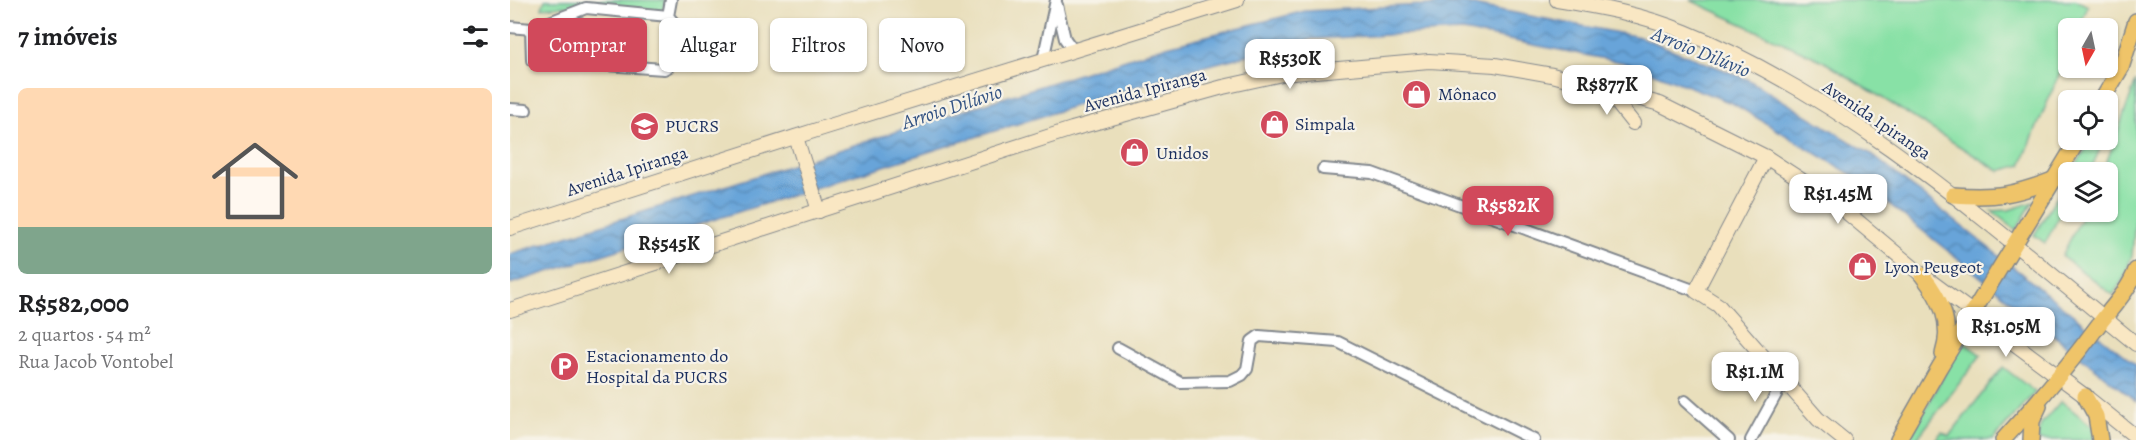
<!DOCTYPE html>
<html lang="pt">
<head>
<meta charset="utf-8">
<style>
	body { margin:0; font-family:Alegreya,serif; background:#f2f2f2; color:#202124; height:100vh; display:flex; flex-direction:column; font-size:22px; white-space:nowrap }
	* { box-sizing:border-box; margin:0 }
	p { font-size:20px; color:#757577 }
	.icon { flex:none; width:33px; height:33px; fill:none; stroke:currentColor; stroke-width:2; stroke-linecap:round; stroke-linejoin:round }
	.map { position:relative; flex:1; overflow:hidden }
	.panel { display:flex; flex-direction:column; background:#fff; width:510px }
	.panel>* { flex:none }
	.hud { position:absolute; left:18px; top:18px; width:570px; height:54px; display:flex; gap:12px }
	.needle { width:39px; rotate:189deg }
	.controls { position:absolute; left:1548px; top:18px; display:grid; gap:12px }
	.controls a { display:grid; place-items:center; width:60px; height:60px; border-radius:9px; background:#fff; box-shadow:0 2px 4px #0004; font-size:30px }
	.price { position:absolute; translate:-50% -51px; padding:0 14px; border-radius:12px; background:#fff; color:#222; font-size:20px; line-height:39px; filter:drop-shadow(0 2px 3px #0008) }
	.price::after { content:''; position:absolute; left:50%; top:36px; width:18px; height:14px; margin-left:-9px; background:inherit; clip-path:polygon(0 0,100% 0,50% 100%) }
	.price.selected { background:#d1495b; color:#fff }
	ul { padding:0; list-style:none }
	li { display:grid; align-content:center; gap:12px; height:318px; padding:0 18px }
	li+li { border-top:2px solid #e0e0e0 }
	li span { display:grid; place-items:center; height:186px; border-radius:9px; color:#555 }
	li>.icon { margin-inline-start:auto }
	span .icon { width:108px; height:108px; fill:#fffc; stroke-width:1 }
	li b { font-size:26px }
	h2 { display:flex; justify-content:space-between; align-items:center; height:72px; padding:0 18px; font-size:26px }
	.tag { padding:0 21px; border-radius:9px; background:#fff; box-shadow:0 2px 4px #0004; font-size:21px; line-height:54px }
	.tag.selected { background:#d1495b; color:#fff }
	main { display:flex; flex:1; min-height:0 }
	.map>svg:first-child { display:block }
	.green { fill:#88e1a6; stroke:#528882; stroke-width:1.5 }
	.water { fill:url(#water-waves); stroke:#416a9c; stroke-width:1.5 }
	.lines { fill:none; stroke-linecap:round; stroke-linejoin:round }
	.street-casing { stroke:#82878d; stroke-width:14 }
	.secondary-casing { stroke:#82878d; stroke-width:16 }
	.primary-casing { stroke:#82878d; stroke-width:18 }
	.street { stroke:#fff; stroke-width:10 }
	.secondary { stroke:#f9e7c3; stroke-width:14 }
	.primary { stroke:#efc469; stroke-width:15 }
	.labels { text-anchor:middle; dominant-baseline:central; stroke-width:4.5; stroke-linejoin:round; paint-order:stroke }
	.street-label { font-size:18px; fill:#1b2f5e; stroke:#f7f3e8 }
	.poi-label { font-size:18px; fill:#1b2f5e; stroke:#f7f3e8; text-anchor:start }
	.water-label { font-size:20px; font-style:italic; fill:#325283; stroke:#f7f3e8 }
</style>
</head>
<body>
<main>
<section class="panel">
<h2>7 imóveis<svg class="icon" aria-label="filters" viewBox="0 0 24 24"><path d="M4 7h16M4 17h16"/><circle cx="9" cy="7" r="2"/><circle cx="15" cy="17" r="2"/></svg></h2>
<ul>
<li><span style="background:linear-gradient(#ffd9b3 75%,#7fa58c 0)"><svg class="icon" aria-label="home" viewBox="0 0 24 24"><path d="M3 11l9-7 9 7M6 9v11h12V9"/></svg></span><div><b>R$582,000</b><p>2 quartos · 54 m²</p><p>Rua Jacob Vontobel</p></div></li>
</ul>
</section>
<div class="map">
<svg width="1626" height="440" viewBox="0 0 1626 440">
	<defs>
		<pattern id="water-waves" width="16" height="10" patternUnits="userSpaceOnUse" patternTransform="scale(1.5)"><rect width="16" height="10" fill="#67a4d9"/><path d="M0 5q4-4 8 0t8 0" fill="none" stroke="#5486b3"/></pattern>
	</defs>
	<rect width="100%" height="100%" fill="#f7f3e8"/>
	<filter id="ink" filterUnits="userSpaceOnUse"><feTurbulence type="fractalNoise" baseFrequency=".0167" numOctaves="2"/><feDisplacementMap in="SourceGraphic" scale="12" xChannelSelector="R" yChannelSelector="G"/><feConvolveMatrix kernelMatrix="1 2 1 2 8 2 1 2 1" color-interpolation-filters="sRGB"/></filter>
	<filter id="wash" filterUnits="userSpaceOnUse"><feTurbulence type="fractalNoise" baseFrequency=".008" numOctaves="4" result="noise"/><feDisplacementMap in="SourceGraphic" scale="24" xChannelSelector="R" yChannelSelector="G"/><feGaussianBlur stdDeviation="1.35" result="paint"/><feColorMatrix in="noise" values="0 0 0 0 0 0 0 0 0 0 0 0 0 0 0 0 0 1.4 0 .05"/><feComposite in="paint" operator="in"/></filter>
	<g filter="url(#wash)">
		<rect width="100%" height="100%" fill="#e9dfbc"/>
		<g class="green">
			<polygon points="35,0 155,0 153,11 75,4 32,8"/>
			<polygon points="1180,0 1566,0 1578,6 1569,28 1558,28 1558,53 1511,165 1489,171 1313,61"/>
			<polygon points="1626,81 1626,211 1622,255 1614,278 1603,295 1552,256 1574,212 1598,212 1598,172 1593,172"/>
			<polygon points="1581,140 1594,140 1580,171 1562,172"/>
			<polygon points="1558,178 1558,200 1535,243 1524,235"/>
			<polygon points="1523,202 1506,230 1482,211 1499,210"/>
			<polygon points="1452,341 1471,355 1406,440 1399,440"/>
			<polygon points="1493,367 1525,392 1483,440 1425,440 1432,432 1439,436"/>
			<polygon points="1551,401 1583,427 1584,440 1527,440 1531,424"/>
		</g>
		<polygon class="water" points="953,3 1130,37 1237,79 1361,154 1626,365 1626,401 1344,176 1224,104 1121,64 953,31 802,39 675,71 0,284 0,254 657,46 795,11"/>
	</g>
	<g filter="url(#ink)">
		<g class="lines">
			<defs>
				<g id="street">
					<polyline points="547,5 555,39 564,51"/>
					<polyline points="158,16 76,8 21,29 22,60 154,69 158,67 171,31 158,16 161,0"/>
					<polyline points="0,27 21,29"/>
					<polyline points="533,60 546,0"/>
					<polyline points="0,109 16,110"/>
					<polyline points="813,169 862,173 1186,291"/>
					<polyline points="608,348 670,382 720,381 732,375 737,369 742,341 749,336 828,342 1024,440"/>
					<polyline points="1175,401 1219,440"/>
					<polyline points="1241,440 1274,380"/>
				</g>
				<g id="secondary">
					<path d="M 1047,0 C 1091,7 1134,15 1175,32 C 1344,101 1486,230 1626,344"/>
					<polyline points="1096,89 1123,123"/>
					<polyline points="286,137 309,211"/>
					<polyline points="1256,157 1186,291 1208,305 1308,419 1334,440"/>
					<polyline points="0,228 313,128 727,0"/>
					<polyline points="0,310 562,129 713,87 772,74 919,61 985,65 1042,75 1150,104 1256,157 1322,200 1412,275 1575,396 1626,437"/>
				</g>
				<g id="primary">
					<polyline points="1592,100 1611,68 1626,21"/>
					<path d="M 1443,195 C 1486,198 1505,195 1545,179"/>
					<path d="M 1412,275 C 1431,299 1443,323 1433,354"/>
					<polyline points="1575,396 1586,416 1590,440"/>
					<polyline points="1388,440 1429,368 1568,140"/>
					<path d="M 1493,440 C 1528,402 1560,364 1590,323 C 1603,306 1619,290 1626,270"/>
					<polyline points="1521,440 1522,421 1529,406"/>
				</g>
			</defs>
			<use href="#street" class="street-casing"/>
			<use href="#secondary" class="secondary-casing"/>
			<use href="#primary" class="primary-casing"/>
			<use href="#street" class="street"/>
			<use href="#secondary" class="secondary"/>
			<use href="#primary" class="primary"/>
		</g>
	</g>
	<defs>
		<symbol id="shop-disc" viewBox="-11 -11 22 22"><circle r="9.5" fill="#d1495b" stroke="#f7f3e8"/><path d="M-5-2.5h2.3a2.7 3.5 0 0 1 5.4 0H5L5.5 6h-11ZM-1.5-2.5h3a1.5 2.3 0 0 0-3 0Z" fill="#fff"/></symbol>
		<symbol id="university-disc" viewBox="-11 -11 22 22"><circle r="9.5" fill="#d1495b" stroke="#f7f3e8"/><path d="M0-5L7-2L0 1L-7-2ZM-4 1L0 2.5L4 1V4Q0 6-4 4Z" fill="#fff"/></symbol>
		<symbol id="parking-disc" viewBox="-11 -11 22 22"><circle r="9.5" fill="#d1495b" stroke="#f7f3e8"/><path d="M-3.5-5.5H1a3.5 3.5 0 0 1 0 7H-1V5.5H-3.5ZM-1-3.4V-.6H.8a1.4 1.4 0 0 0 0-2.8Z" fill="#fff"/></symbol>
	</defs>
	<g fill-rule="evenodd">
		<use href="#shop-disc" x="890" y="78" width="33" height="33"/>
		<use href="#shop-disc" x="748" y="108" width="33" height="33"/>
		<use href="#university-disc" x="118" y="110" width="33" height="33"/>
		<use href="#shop-disc" x="608" y="136" width="33" height="33"/>
		<use href="#shop-disc" x="1336" y="250" width="33" height="33"/>
		<use href="#parking-disc" x="38" y="350" width="33" height="33"/>
	</g>
	<g class="labels">
		<g class="street-label">
			<text transform="translate(635 90) rotate(-15)">Avenida Ipiranga</text>
			<text transform="translate(1367 120) rotate(34)">Avenida Ipiranga</text>
			<text transform="translate(117 171) rotate(-18)">Avenida Ipiranga</text>
		</g>
		<g class="poi-label">
			<text x="928" y="94">Mônaco</text>
			<text x="785" y="124">Simpala</text>
			<text x="155" y="126">PUCRS</text>
			<text x="646" y="153">Unidos</text>
			<text x="1374" y="267">Lyon Peugeot</text>
			<text x="76" y="356">Estacionamento do<tspan x="76" dy="21">Hospital da PUCRS</tspan></text>
		</g>
		<g class="water-label">
			<text transform="translate(1191 52) rotate(22)">Arroio Dilúvio</text>
			<text transform="translate(442 107) rotate(-18)">Arroio Dilúvio</text>
		</g>
	</g>
</svg>
<div class="controls">
<a><svg class="needle" viewBox="-14 -14 28 28"><path d="M0-13l5 13h-10z" fill="#e53935"/><path d="M0 13l5-13h-10z" fill="#757577"/></svg></a>
<a><svg class="icon" aria-label="locate" viewBox="0 0 24 24"><circle cx="12" cy="12" r="6"/><path d="M12 2v4M12 18v4M2 12h4M18 12h4"/></svg></a>
<a><svg class="icon" aria-label="layers" viewBox="0 0 24 24"><path d="M12 4l9 5-9 5-9-5zM3 14l9 5 9-5"/></svg></a>
</div>
<b class="price" style="left:780px;top:90px">R$530K</b>
<b class="price" style="left:1097px;top:116px">R$877K</b>
<b class="price" style="left:1328px;top:225px">R$1.45M</b>
<b class="price selected" style="left:998px;top:237px">R$582K</b>
<b class="price" style="left:159px;top:275px">R$545K</b>
<b class="price" style="left:1496px;top:358px">R$1.05M</b>
<b class="price" style="left:1245px;top:403px">R$1.1M</b>
<div class="hud">
<a class="tag selected">Comprar</a>
<a class="tag">Alugar</a>
<a class="tag">Filtros</a>
<a class="tag">Novo</a>
</div>
</div>
</main>
</body>
</html>
